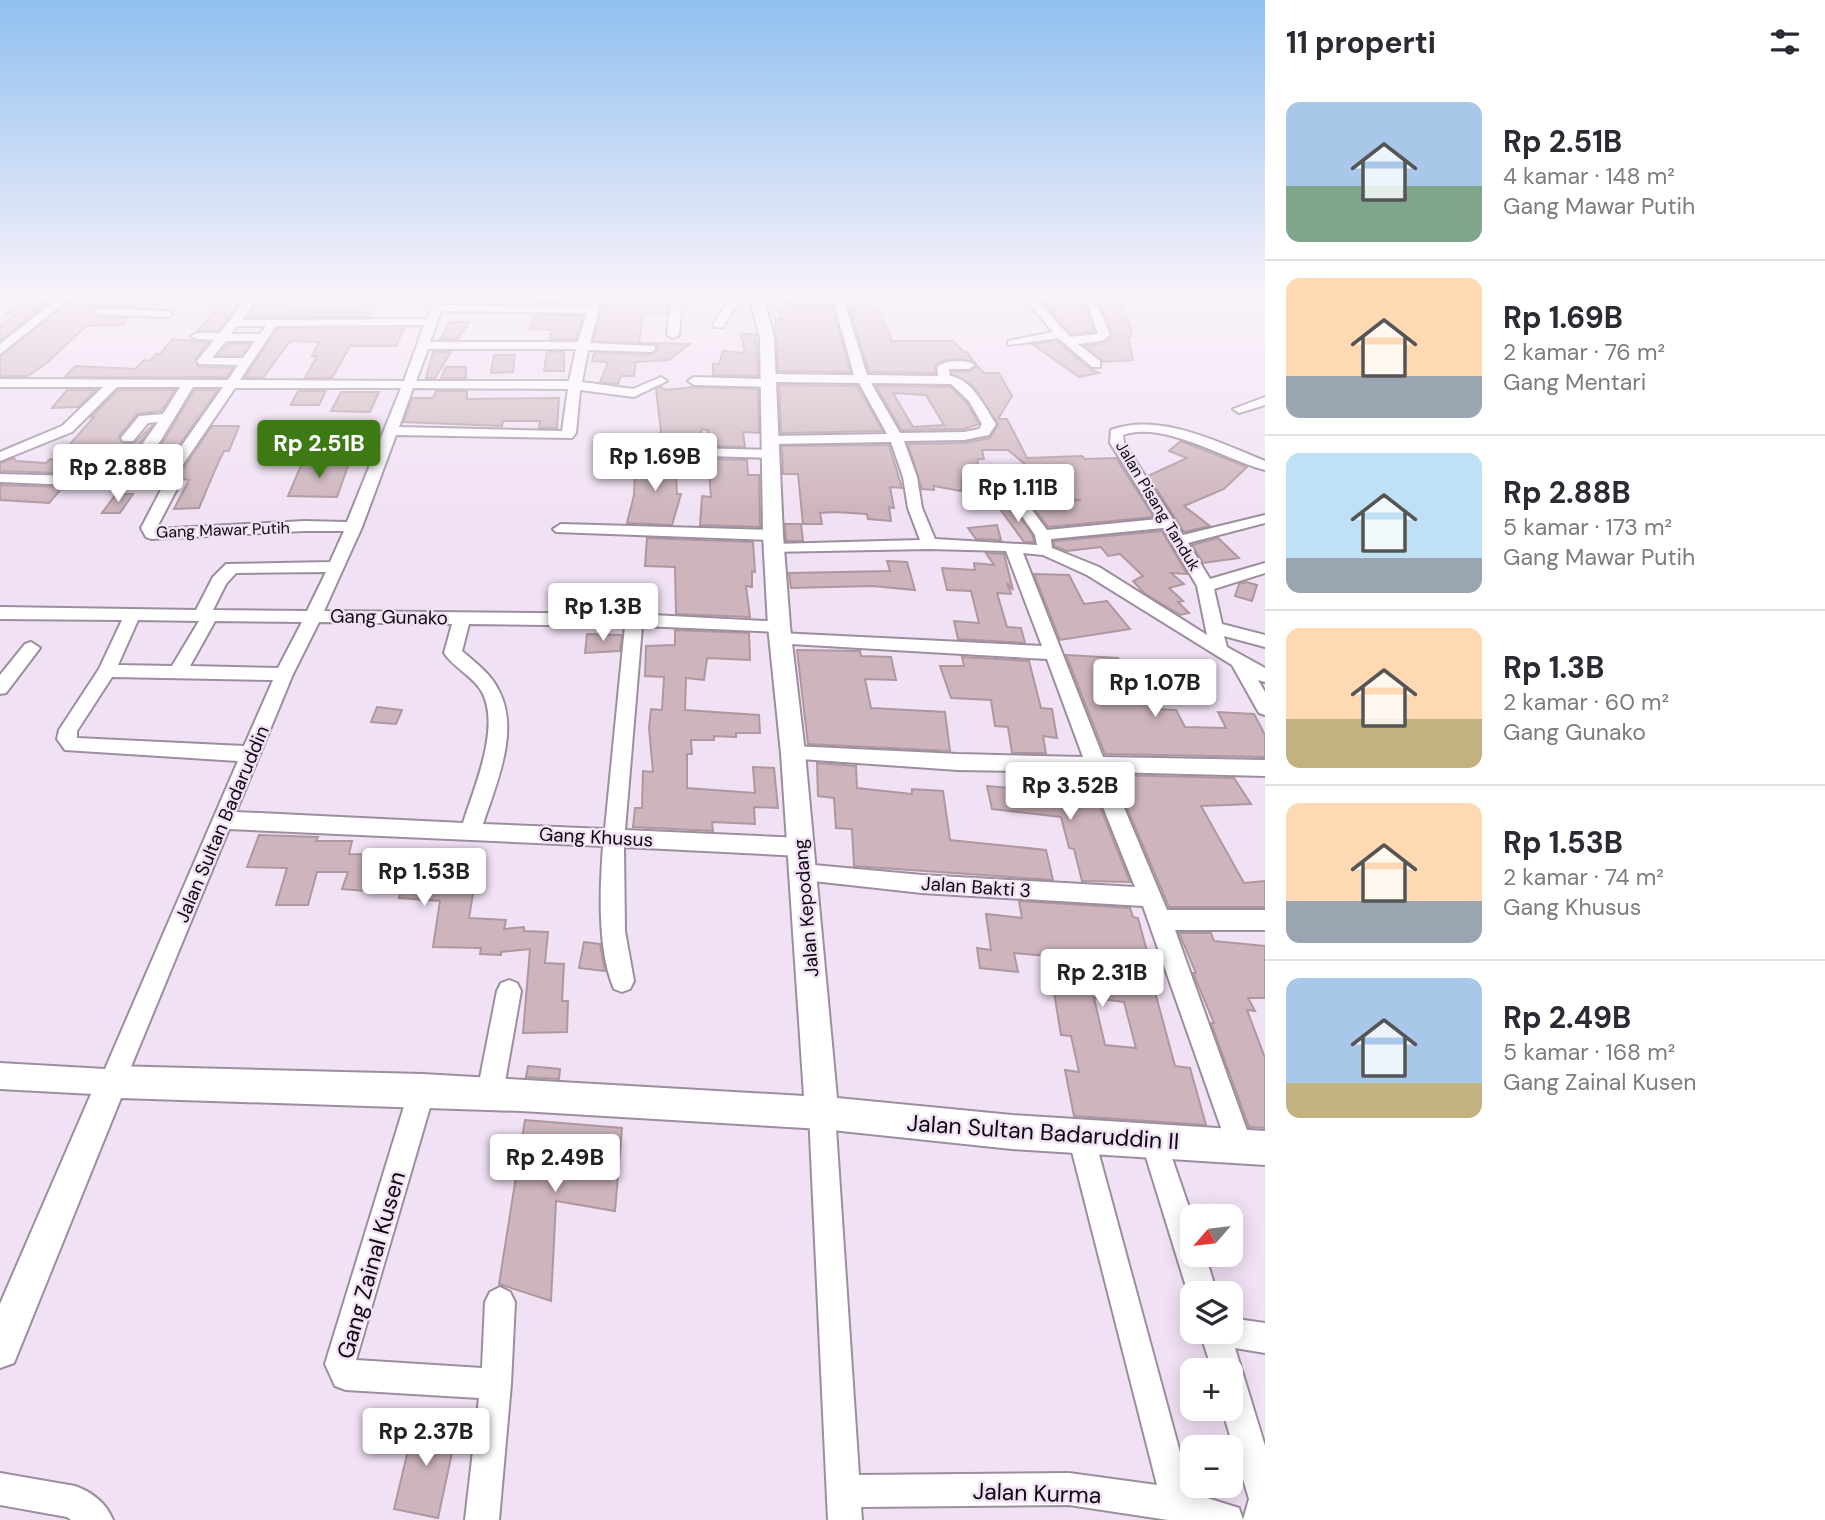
<!DOCTYPE html>
<html lang="id">
<head>
<meta charset="utf-8">
<style>
	body { margin:0; font-family:"DM Sans",sans-serif; background:#f7f7f7; color:#2b2b33; height:100vh; display:flex; flex-direction:column; font-size:26px; white-space:nowrap }
	* { box-sizing:border-box; margin:0 }
	p { font-size:23px; color:#7c7c81 }
	.icon { flex:none; width:38px; height:38px; fill:none; stroke:currentColor; stroke-width:2; stroke-linecap:round; stroke-linejoin:round }
	.map { position:relative; flex:1; overflow:hidden }
	.panel { display:flex; flex-direction:column; background:#fff; width:560px }
	.panel>* { flex:none }
	.needle { width:46px; rotate:242deg }
	.buttons { position:absolute; left:1180px; top:1204px; display:grid; gap:14px }
	.buttons a { display:grid; place-items:center; width:63px; height:63px; border-radius:14px; background:#fff; box-shadow:0 4px 18px #0003; font-size:35px }
	.price { position:absolute; translate:-50% -60px; padding:0 16px; border-radius:7px; background:#fff; color:#222; font-size:23px; line-height:46px; filter:drop-shadow(0 2px 4px #0008) }
	.price::after { content:''; position:absolute; left:50%; top:42px; width:21px; height:16px; margin-left:-10px; background:inherit; clip-path:polygon(0 0,100% 0,50% 100%) }
	.price.current { background:#3e7a14; color:#fff }
	ul { padding:0; list-style:none }
	li { display:flex; align-items:center; gap:21px; height:175px; padding:0 21px }
	li+li { border-top:2px solid #e1e1e2 }
	li span { display:grid; place-items:center; flex:none; width:196px; height:140px; border-radius:14px; color:#555 }
	li>.icon { margin-inline-start:auto }
	span .icon { width:84px; height:84px; fill:#fffc; stroke-width:1 }
	li b { font-size:30px }
	h2 { display:flex; justify-content:space-between; align-items:center; height:84px; padding:0 21px; font-size:30px }
	main { display:flex; flex:1; min-height:0 }
	.map>svg:first-child { display:block }
	.building { fill:#ceb5bd; stroke:#af979f; stroke-width:2; fill-rule:evenodd }
	.lines { fill:none; stroke-linecap:round; stroke-linejoin:round }
	.minor-casing { stroke:#9c8e9f; stroke-width:4 }
	.tertiary-casing { stroke:#9c8e9f; stroke-width:4 }
	.minor { fill:#fff; fill-rule:evenodd }
	.tertiary { fill:#fff; fill-rule:evenodd }
	.labels { text-anchor:middle; dominant-baseline:central; stroke-width:5; stroke-linejoin:round; paint-order:stroke }
	.far-street-label { font-size:16px; fill:#0e090f; stroke:#f1e1f4 }
	.street-label { font-size:19px; fill:#0e090f; stroke:#f1e1f4 }
	.near-street-label { font-size:23px; fill:#0e090f; stroke:#f1e1f4 }
</style>
</head>
<body>
<main>
<div class="map">
<svg width="1265" height="1520" viewBox="0 0 1265 1520">
	<rect width="100%" height="100%" fill="#f1e1f4"/>
	<g class="building">
		<polygon points="25,298 50,301 0,341 0,326 17,315 6,314"/>
		<polygon points="116,298 141,298 135,307 98,306 93,308 92,314 95,317 127,318 123,325 86,326 48,362 28,376 0,376 0,357 70,301 116,301"/>
		<polygon points="260,298 292,298 287,307 354,310 362,298 380,298 369,317 247,317"/>
		<polygon points="562,298 589,298 587,304 538,304 539,300 561,300"/>
		<polygon points="604,298 669,300 667,314 643,313 639,343 690,344 669,360 636,362 634,376 621,376 618,384 600,382 608,362 592,361 594,353 651,355 658,350 655,343 593,341"/>
		<polygon points="846,298 864,298 867,307 878,307 892,341 953,341 964,352 967,352 974,362 961,359 945,360 936,365 935,373 869,372"/>
		<polygon points="1079,298 1087,310 1094,332 1071,334 1041,300"/>
		<polygon points="1094,298 1118,298 1132,330 1131,337 1128,336 1133,360 1103,362 1085,346 1102,344 1113,336 1101,308"/>
		<polygon points="225,299 243,299 219,330 198,330"/>
		<polygon points="808,306 832,306 851,372 778,371 775,319 782,319 778,307"/>
		<polygon points="535,315 583,316 576,339 550,339 552,330 530,329"/>
		<polygon points="450,322 469,322 458,339 440,339"/>
		<polygon points="277,329 379,328 404,329 396,346 350,346 332,378 305,378 317,356 312,356 319,342 290,341 263,378 245,377"/>
		<polygon points="741,334 756,334 758,376 713,375 713,364 719,364 723,351 745,353"/>
		<polygon points="172,339 209,342 195,359 199,367 233,368 227,377 65,377 75,366 135,369 144,360 150,361 156,354 160,354"/>
		<polygon points="1057,341 1090,369 1099,373 1079,377 1032,344"/>
		<polygon points="227,344 250,344 242,355 218,355"/>
		<polygon points="433,352 451,352 435,378 426,378"/>
		<polygon points="547,352 564,352 564,371 544,371"/>
		<polygon points="494,355 515,355 513,372 491,373"/>
		<polygon points="977,366 984,373 999,373 1012,396 998,419 1007,419 1027,458 1082,456 1085,459 1116,458 1154,517 1048,527 1032,506 1081,500 1026,490 1027,484 1048,483 1008,450 982,450 984,459 978,459 975,481 962,478 961,491 934,486 934,490 922,489 908,444 964,443 990,438 998,425 973,386 952,374 952,372 970,371"/>
		<polygon points="446,367 466,367 466,378 441,378"/>
		<polygon points="779,385 857,386 883,431 781,433"/>
		<path d="M 876,386 L 950,387 L 967,403 L 979,424 L 964,429 L 901,430 ZM 893,393 L 926,395 L 944,425 L 913,427 Z"/>
		<polygon points="660,387 666,390 693,387 758,389 759,433 743,432 745,447 707,446 708,430 702,429 697,446 656,445 661,431 656,389"/>
		<polygon points="67,390 96,390 78,407 52,408"/>
		<polygon points="118,390 175,390 161,411 137,414 119,436 123,444 133,444 153,425 127,461 104,459 92,474 0,471 0,463 14,458 16,461 46,463 50,459 56,460 94,417 91,417"/>
		<polygon points="194,390 218,390 158,475 138,475 163,442"/>
		<polygon points="298,391 326,391 319,405 291,405"/>
		<polygon points="436,391 467,391 467,399 559,398 557,428 539,428 540,421 503,421 502,426 403,422 412,398 433,398"/>
		<polygon points="341,392 379,392 370,412 331,411"/>
		<polygon points="212,426 239,426 229,451 224,451 218,463 199,508 174,509 189,480 177,478"/>
		<polygon points="1181,441 1247,467 1224,489 1184,506 1210,526 1184,532 1148,476 1187,458 1169,451"/>
		<polygon points="889,445 902,488 890,487 894,508 889,507 891,521 868,519 867,514 834,512 820,513 822,524 803,524 798,474 783,474 782,446"/>
		<polygon points="652,457 675,458 677,494 681,494 672,525 627,523 634,495 635,467 649,467"/>
		<polygon points="708,459 747,460 748,475 759,475 760,527 700,525 702,496 711,497"/>
		<polygon points="302,463 349,463 337,497 288,496"/>
		<polygon points="0,485 63,487 49,503 0,500"/>
		<polygon points="116,494 133,494 120,513 102,513"/>
		<polygon points="1013,507 1033,536 1034,542 1024,542 1000,509"/>
		<polygon points="785,524 801,524 803,541 786,541"/>
		<polygon points="997,525 1001,540 976,539 968,528"/>
		<polygon points="1162,531 1187,574 1171,573 1184,584 1169,588 1183,601 1178,602 1189,613 1180,615 1144,593 1133,581 1143,576 1120,554 1108,556 1101,547 1067,551 1054,546 1054,541"/>
		<polygon points="647,538 753,542 755,572 752,571 752,587 746,586 750,617 676,614 675,567 645,566"/>
		<polygon points="1218,538 1239,558 1203,563 1192,545"/>
		<polygon points="986,553 1004,554 1013,590 1007,583 1011,594 997,593 1007,627 1021,628 1025,643 958,639 954,621 979,623 971,591 947,590 942,568 975,570 974,563 994,565"/>
		<polygon points="887,561 907,562 915,590 873,586 791,588 789,573 890,571"/>
		<polygon points="1034,574 1069,575 1084,604 1107,601 1130,629 1060,640"/>
		<polygon points="1246,582 1257,585 1252,601 1235,596 1239,584"/>
		<polygon points="675,630 749,633 750,660 707,658 704,680 686,678 685,710 759,715 760,733 736,733 736,737 714,736 714,740 691,740 692,754 687,754 687,788 755,793 753,767 774,768 778,808 754,807 755,824 712,822 713,831 633,827 635,808 642,808 643,771 653,772 649,728 651,709 662,710 664,677 645,676 646,646 675,645"/>
		<polygon points="587,634 622,635 620,651 585,653"/>
		<polygon points="797,650 860,651 861,656 891,657 896,680 865,679 871,708 945,712 950,751 808,744"/>
		<polygon points="1066,655 1118,658 1127,682 1144,682 1157,709 1176,710 1185,727 1226,728 1218,712 1254,714 1265,735 1265,757 1105,754"/>
		<polygon points="962,657 1029,661 1041,708 1052,709 1057,738 1043,736 1046,753 1012,753 1008,727 995,726 991,700 951,698 940,666 964,666"/>
		<polygon points="377,707 402,710 396,724 371,722"/>
		<polygon points="817,763 856,766 857,788 912,794 912,789 943,791 950,840 1046,850 1053,880 854,866 852,829 836,828 834,798 818,796"/>
		<polygon points="1033,774 1050,774 1051,779 1090,782 1130,882 1082,881 1074,849 1069,848 1061,817 992,809 987,786 1037,791"/>
		<polygon points="1113,775 1234,778 1251,804 1201,806 1244,883 1265,881 1265,907 1169,907"/>
		<polygon points="259,835 318,837 316,841 352,841 349,854 479,857 469,918 506,920 504,929 524,927 524,931 548,932 545,963 564,964 562,1001 568,1001 567,1032 523,1033 530,949 501,952 501,955 480,954 481,948 433,947 440,901 399,898 403,882 369,882 366,891 342,889 348,872 317,872 308,905 276,905 287,868 247,867"/>
		<path d="M 1019,901 L 1130,908 L 1133,917 L 1138,918 L 1151,966 L 1148,966 L 1175,1066 L 1190,1068 L 1206,1125 L 1074,1116 L 1065,1070 L 1079,1072 L 1071,1036 L 1061,1035 L 1048,956 L 1014,953 L 1018,972 L 980,968 L 977,948 L 991,950 L 986,914 L 1022,918 ZM 1094,998 L 1124,1002 L 1136,1048 L 1105,1045 Z"/>
		<polygon points="1179,933 1211,933 1214,941 1265,946 1265,998 1248,998 1255,1011 1247,1010 1265,1058 1265,1128 1249,1127 1211,1023 1214,1023 1193,973 1196,973"/>
		<polygon points="584,942 600,944 605,971 579,968"/>
		<polygon points="528,1066 560,1069 559,1079 526,1077"/>
		<polygon points="525,1120 622,1128 615,1211 556,1201 551,1301 499,1284"/>
		<polygon points="416,1417 458,1425 438,1518 394,1509"/>
	</g>
	<g class="lines">
		<defs>
			<g id="minor">
				<polygon points="58,298 70,298 0,354 0,344"/>
				<path d="M 247,298 L 257,298 L 242,320 L 427,319 L 435,298 L 445,298 L 443,305 L 589,307 L 592,298 L 602,298 L 590,343 L 655,346 L 655,350 L 651,352 L 588,350 L 582,382 L 633,389 L 661,377 L 667,381 L 634,397 L 580,390 L 576,433 L 572,438 L 396,435 L 362,527 L 324,611 L 634,614 L 785,622 L 787,626 L 785,630 L 779,632 L 642,626 L 625,830 L 801,838 L 808,841 L 811,847 L 808,853 L 801,856 L 624,847 L 625,931 L 634,981 L 630,989 L 622,992 L 614,989 C 597,950 600,888 603,846 L 229,829 L 121,1091 L 112,1095 L 0,1089 L 0,1063 L 105,1069 L 238,761 L 65,750 L 57,739 L 59,730 L 99,669 L 122,620 L 0,619 L 0,607 L 196,610 L 213,577 L 226,564 L 330,562 L 344,531 L 304,531 L 151,539 L 146,537 L 141,528 L 163,486 L 121,487 L 0,482 L 0,474 L 119,477 L 158,422 L 148,423 L 133,441 L 123,441 L 121,438 L 139,416 L 163,414 L 180,387 L 117,387 L 72,432 L 0,461 L 0,452 L 62,426 L 103,387 L 0,387 L 0,379 L 228,380 L 238,365 L 199,364 L 197,361 L 214,340 L 197,339 L 191,336 L 197,333 L 220,333 ZM 441,311 L 587,313 L 578,342 L 430,342 ZM 424,325 L 404,381 L 240,380 L 276,326 ZM 237,326 L 266,326 L 260,334 L 231,334 ZM 226,341 L 255,341 L 243,358 L 212,358 ZM 428,349 L 576,349 L 569,381 L 416,381 ZM 193,387 L 223,387 L 159,478 L 133,477 L 161,440 ZM 235,388 L 401,388 L 347,522 L 304,521 L 156,529 L 178,487 L 173,479 ZM 413,388 L 568,389 L 562,431 L 399,427 ZM 326,572 L 307,611 L 213,610 L 226,584 L 236,573 ZM 138,620 L 199,621 L 172,666 L 118,665 ZM 215,621 L 302,622 L 278,668 L 190,666 ZM 319,622 L 452,624 L 444,653 C 454,668 473,676 482,692 C 501,727 474,788 463,823 L 236,812 L 293,674 ZM 469,624 L 625,626 L 605,829 L 483,824 C 496,784 520,731 499,691 C 491,674 476,663 462,651 ZM 112,677 L 273,680 L 244,746 L 77,738 L 77,731 Z"/>
				<polygon points="672,298 682,298 679,335 673,338 667,335"/>
				<polygon points="738,298 752,298 735,307 723,327 715,327 713,325 727,303"/>
				<path d="M 770,298 L 843,298 L 867,375 L 938,376 L 937,367 C 946,360 966,359 975,365 L 969,369 L 949,369 L 950,376 C 971,378 985,407 996,424 L 989,435 L 964,440 L 904,441 L 917,477 L 922,508 L 935,539 L 1037,545 L 1035,535 L 1015,506 L 1022,502 L 1027,503 L 1047,530 L 1158,519 L 1110,443 L 1111,430 C 1160,412 1220,443 1265,461 L 1265,470 C 1226,460 1163,420 1123,435 L 1124,443 L 1183,535 L 1265,515 L 1265,523 L 1188,543 L 1210,579 L 1265,563 L 1265,573 L 1214,589 L 1222,624 L 1265,635 L 1265,647 L 1224,636 L 1227,647 L 1265,668 L 1265,682 L 1258,680 L 1265,692 L 1265,715 L 1259,713 L 1232,665 L 1087,575 L 1043,555 L 1023,553 L 1103,757 L 1265,760 L 1265,776 L 1109,772 L 1167,910 L 1265,910 L 1265,930 L 1175,930 L 1253,1147 L 1249,1156 L 1240,1160 L 1231,1156 L 1143,906 L 922,893 L 795,879 L 792,873 L 795,867 L 803,864 L 922,875 L 1135,887 L 1089,772 L 958,770 L 786,758 L 783,753 L 786,748 L 793,746 L 958,754 L 1083,757 L 1047,659 L 774,643 L 771,639 L 774,635 L 780,633 L 1042,646 L 1006,551 L 929,549 L 769,552 L 766,549 L 774,544 L 920,540 L 908,508 L 903,477 L 891,442 L 772,444 L 765,440 L 772,436 L 887,434 L 859,383 L 775,382 L 774,386 L 770,387 L 694,385 L 688,381 L 694,377 L 765,379 L 766,375 L 770,374 L 854,375 L 834,303 L 813,304 L 775,301 ZM 871,383 L 951,384 L 969,401 L 982,424 L 979,429 L 964,432 L 900,433 ZM 1163,528 L 1197,586 L 1207,635 L 1099,567 L 1052,548 L 1051,539 Z"/>
				<polygon points="1024,298 1035,298 1070,337 1098,334 1089,309 1081,298 1091,298 1099,309 1110,335 1102,341 1078,344 1100,361 1100,367 1092,367 1058,338 1008,345 1008,341 1053,332"/>
				<polygon points="99,309 167,311 173,314 167,317 95,314 95,310"/>
				<polygon points="1265,397 1265,405 1239,413 1233,409"/>
				<polygon points="647,447 772,450 779,454 772,458 642,454 640,451"/>
				<polygon points="561,524 773,530 781,535 773,540 556,532 553,529"/>
				<polygon points="31,642 40,648 6,693 0,694 0,675 25,644"/>
				<polygon points="509,980 517,983 521,991 503,1093 499,1102 490,1106 481,1102 477,1093 497,991 501,983"/>
				<polygon points="422,1077 431,1081 435,1090 356,1360 482,1368 485,1302 490,1292 500,1287 510,1292 515,1302 511,1384 499,1520 465,1520 479,1398 346,1390 335,1386 325,1364 409,1090 413,1081"/>
				<polygon points="822,1100 831,1104 835,1113 859,1475 1069,1473 1157,1485 1068,1136 1072,1127 1081,1123 1090,1127 1094,1136 1191,1493 1239,1508 1243,1520 1249,1499 1222,1409 1230,1409 1230,1370 1212,1370 1200,1332 1230,1332 1230,1318 1265,1323 1265,1353 1235,1348 1265,1446 1265,1520 1168,1520 1069,1505 861,1507 862,1520 828,1520 809,1113 813,1104"/>
				<polygon points="1154,1128 1163,1132 1192,1216 1192,1255 1205,1255 1217,1293 1192,1293 1192,1301 1188,1293 1141,1141 1145,1132"/>
				<path d="M 0,1473 L 75,1486 C 92,1492 106,1503 113,1520 L 71,1520 L 67,1517 L 0,1505 Z"/>
			</g>
			<polygon id="tertiary" points="750,298 764,298 774,338 783,535 790,626 805,753 837,1098 1012,1115 1265,1131 1265,1165 1012,1149 822,1129 521,1111 121,1098 14,1363 0,1368 0,1304 101,1071 112,1066 422,1074 804,1096 781,753 768,626 763,535 760,338"/>
		</defs>
		<use href="#minor" class="minor-casing"/>
		<use href="#tertiary" class="tertiary-casing"/>
		<use href="#minor" class="minor"/>
		<use href="#tertiary" class="tertiary"/>
	</g>
	<linearGradient id="sky" x2="0" y2="1"><stop stop-color="#90c0f0"/><stop offset="0.58" stop-color="#f9f2fa"/><stop offset="1" stop-color="#f9f2fa" stop-opacity="0"/></linearGradient>
	<rect width="1265" height="511" fill="url(#sky)"/>
	<g class="labels">
		<g class="far-street-label">
			<text transform="translate(1158 506) rotate(59)">Jalan Pisang Tanduk</text>
			<text transform="translate(223 530) rotate(-2)">Gang Mawar Putih</text>
		</g>
		<g class="street-label">
			<text transform="translate(389 617) rotate(1)">Gang Gunako</text>
			<text transform="translate(222 824) rotate(-67)">Jalan Sultan Badaruddin</text>
			<text transform="translate(596 837) rotate(3)">Gang Khusus</text>
			<text transform="translate(976 887) rotate(4)">Jalan Bakti 3</text>
			<text transform="translate(806 908) rotate(-95)">Jalan Kepodang</text>
		</g>
		<g class="near-street-label">
			<text transform="translate(1043 1132) rotate(4)">Jalan Sultan Badaruddin II</text>
			<text transform="translate(371 1265) rotate(-74)">Gang Zainal Kusen</text>
			<text transform="translate(1037 1493) rotate(2)">Jalan Kurma</text>
		</g>
	</g>
</svg>
<div class="buttons">
<a><svg class="needle" viewBox="-14 -14 28 28"><path d="M0-13l5 13h-10z" fill="#e53935"/><path d="M0 13l5-13h-10z" fill="#7c7c81"/></svg></a>
<a><svg class="icon" aria-label="layers" viewBox="0 0 24 24"><path d="M12 4l9 5-9 5-9-5zM3 14l9 5 9-5"/></svg></a>
<a>+</a>
<a>−</a>
</div>
<b class="price current" style="left:319px;top:480px">Rp 2.51B</b>
<b class="price" style="left:655px;top:493px">Rp 1.69B</b>
<b class="price" style="left:118px;top:504px">Rp 2.88B</b>
<b class="price" style="left:1018px;top:524px">Rp 1.11B</b>
<b class="price" style="left:603px;top:643px">Rp 1.3B</b>
<b class="price" style="left:1155px;top:719px">Rp 1.07B</b>
<b class="price" style="left:1070px;top:822px">Rp 3.52B</b>
<b class="price" style="left:424px;top:908px">Rp 1.53B</b>
<b class="price" style="left:1102px;top:1009px">Rp 2.31B</b>
<b class="price" style="left:555px;top:1194px">Rp 2.49B</b>
<b class="price" style="left:426px;top:1468px">Rp 2.37B</b>
</div>
<section class="panel">
<h2>11 properti<svg class="icon" aria-label="filters" viewBox="0 0 24 24"><path d="M4 7h16M4 17h16"/><circle cx="9" cy="7" r="2"/><circle cx="15" cy="17" r="2"/></svg></h2>
<ul>
<li><span style="background:linear-gradient(#a9c7e8 60%,#7fa58c 0)"><svg class="icon" aria-label="home" viewBox="0 0 24 24"><path d="M3 11l9-7 9 7M6 9v11h12V9"/></svg></span><div><b>Rp 2.51B</b><p>4 kamar · 148 m²</p><p>Gang Mawar Putih</p></div></li>
<li><span style="background:linear-gradient(#ffd9b3 70%,#9aa5b1 0)"><svg class="icon" aria-label="home" viewBox="0 0 24 24"><path d="M3 11l9-7 9 7M6 9v11h12V9"/></svg></span><div><b>Rp 1.69B</b><p>2 kamar · 76 m²</p><p>Gang Mentari</p></div></li>
<li><span style="background:linear-gradient(#bfe0f5 75%,#9aa5b1 0)"><svg class="icon" aria-label="home" viewBox="0 0 24 24"><path d="M3 11l9-7 9 7M6 9v11h12V9"/></svg></span><div><b>Rp 2.88B</b><p>5 kamar · 173 m²</p><p>Gang Mawar Putih</p></div></li>
<li><span style="background:linear-gradient(#ffd9b3 65%,#c2b280 0)"><svg class="icon" aria-label="home" viewBox="0 0 24 24"><path d="M3 11l9-7 9 7M6 9v11h12V9"/></svg></span><div><b>Rp 1.3B</b><p>2 kamar · 60 m²</p><p>Gang Gunako</p></div></li>
<li><span style="background:linear-gradient(#ffd9b3 70%,#9aa5b1 0)"><svg class="icon" aria-label="home" viewBox="0 0 24 24"><path d="M3 11l9-7 9 7M6 9v11h12V9"/></svg></span><div><b>Rp 1.53B</b><p>2 kamar · 74 m²</p><p>Gang Khusus</p></div></li>
<li><span style="background:linear-gradient(#a9c7e8 75%,#c2b280 0)"><svg class="icon" aria-label="home" viewBox="0 0 24 24"><path d="M3 11l9-7 9 7M6 9v11h12V9"/></svg></span><div><b>Rp 2.49B</b><p>5 kamar · 168 m²</p><p>Gang Zainal Kusen</p></div></li>
</ul>
</section>
</main>
</body>
</html>
